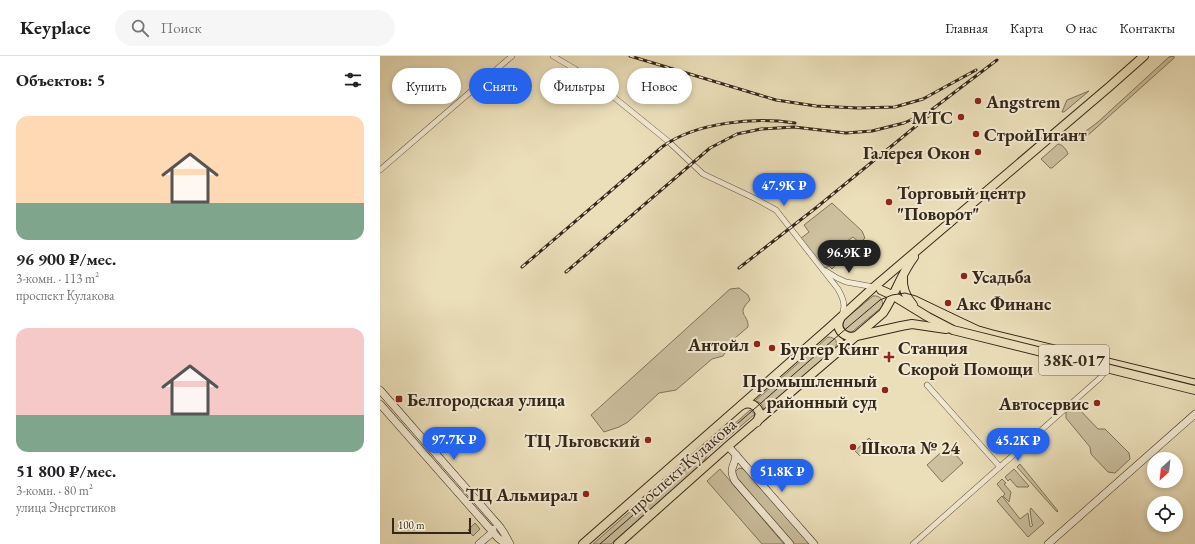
<!DOCTYPE html>
<html lang="ru">
<head>
<meta charset="utf-8">
<style>
	body { margin:0; font-family:"EB Garamond",serif; background:#f6f6f6; color:#202124; height:100vh; display:flex; flex-direction:column; font-size:15px; white-space:nowrap }
	* { box-sizing:border-box; margin:0 }
	p { font-size:13px; color:#757577 }
	.icon { flex:none; width:22px; height:22px; fill:none; stroke:currentColor; stroke-width:2; stroke-linecap:round; stroke-linejoin:round }
	.map { position:relative; flex:1; overflow:hidden }
	.details { display:flex; flex-direction:column; background:#fff; width:380px }
	.details>* { flex:none }
	.guide { position:absolute; left:12px; top:12px; width:380px; height:36px; display:flex; gap:8px }
	.needle { width:26px; rotate:207deg }
	.tools { position:absolute; left:767px; top:396px; display:grid; gap:8px }
	.tools a { display:grid; place-items:center; width:36px; height:36px; border-radius:50%; background:#fff; box-shadow:0 2px 6px #0003; font-size:20px }
	.scale { position:absolute; left:12px; bottom:10px; width:79px; box-sizing:border-box; padding-left:4px; border:2px solid #34281a; border-top:0; font-size:11px; line-height:14px; white-space:nowrap; color:#34281a; -webkit-text-stroke:3px #f2ead2; paint-order:stroke }
	.price { position:absolute; translate:-50% -34px; padding:0 9px; border-radius:14px; background:#2563eb; color:#fff; font-size:13px; line-height:26px; filter:drop-shadow(0 1px 2px #0008) }
	.price::after { content:''; position:absolute; left:50%; top:24px; width:12px; height:9px; margin-left:-6px; background:inherit; clip-path:polygon(0 0,100% 0,50% 100%) }
	.price.selected { background:#222; color:#fff }
	ul { padding:0; list-style:none }
	li { display:grid; align-content:center; gap:8px; height:212px; padding:0 16px }
	li span { display:grid; place-items:center; height:124px; border-radius:12px; color:#555 }
	li>.icon { margin-inline-start:auto }
	span .icon { width:72px; height:72px; fill:#fffc; stroke-width:1 }
	li b { font-size:17px }
	h2 { display:flex; justify-content:space-between; align-items:center; height:48px; padding:0 16px; font-size:17px }
	.tag { padding:0 14px; border-radius:18px; background:#fff; box-shadow:0 2px 6px #0003; font-size:14px; line-height:36px }
	.tag.selected { background:#2563eb; color:#fff }
	header { display:flex; align-items:center; gap:24px; box-sizing:border-box; height:56px; padding:0 20px; background:#fff; border-bottom:1px solid #e0e0e0 }
	header strong { font-size:19px }
	nav { display:flex; gap:22px; margin-inline-start:auto; font-size:14px }
	.search { width:280px; height:36px; background:#f6f6f6; display:flex; align-items:center; gap:10px; box-sizing:border-box; padding:0 14px; border-radius:22px; color:#757577; font-size:15px }
	main { display:flex; flex:1; min-height:0 }
	.map>svg:first-child { display:block }
	.green { fill:#ccc09f; stroke:#80745c }
	.lines { fill:none; stroke-linecap:round; stroke-linejoin:round }
	.street-casing { stroke:#625642; stroke-width:6 }
	.secondary-casing { stroke:#34281a; stroke-width:8 }
	.primary-casing { stroke:#34281a; stroke-width:10 }
	.street { stroke:#f2ead2; stroke-width:5 }
	.secondary { stroke:#f2ead2; stroke-width:7 }
	.primary { stroke:#ebdfba; stroke-width:8 }
	.tram { stroke:#34281a; stroke-width:1 }
	.rail-casing { stroke:#34281a; stroke-width:3 }
	.rail { stroke:#f2ead2; stroke-width:1.5; stroke-dasharray:4.5; stroke-linecap:butt }
	.poi-dot { fill:#8f2418; stroke:#f2ead2; stroke-width:1.5 }
	.labels { text-anchor:middle; dominant-baseline:central; stroke-width:4; stroke-linejoin:round; paint-order:stroke }
	.shield { fill:#f2ead2; stroke:#6d6251; stroke-width:1 }
	.shield-label { font-size:17px; font-weight:bold; fill:#34281a }
	.poi-label { font-size:18px; font-weight:bold; fill:#34281a; stroke:#f2ead2; text-anchor:start }
	.street-label { font-size:18px; fill:#34281a; stroke:#f2ead2 }
</style>
</head>
<body>
<header>
<strong>Keyplace</strong>
<div class="search"><svg class="icon" aria-label="search" viewBox="0 0 24 24"><circle cx="10" cy="10" r="6"/><path d="M15 15l6 6"/></svg>Поиск</div>
<nav><a>Главная</a><a>Карта</a><a>О нас</a><a>Контакты</a></nav>
</header>
<main>
<section class="details">
<h2>Объектов: 5<svg class="icon" aria-label="filters" viewBox="0 0 24 24"><path d="M4 7h16M4 17h16"/><circle cx="9" cy="7" r="2"/><circle cx="15" cy="17" r="2"/></svg></h2>
<ul>
<li><span style="background:linear-gradient(#ffd9b3 70%,#7fa58c 0)"><svg class="icon" aria-label="home" viewBox="0 0 24 24"><path d="M3 11l9-7 9 7M6 9v11h12V9"/></svg></span><div><b>96 900 ₽/мес.</b><p>3-комн. · 113 m²</p><p>проспект Кулакова</p></div></li>
<li><span style="background:linear-gradient(#f6c9c9 70%,#7fa58c 0)"><svg class="icon" aria-label="home" viewBox="0 0 24 24"><path d="M3 11l9-7 9 7M6 9v11h12V9"/></svg></span><div><b>51 800 ₽/мес.</b><p>3-комн. · 80 m²</p><p>улица Энергетиков</p></div></li>
</ul>
</section>
<div class="map">
<svg width="815" height="488" viewBox="0 0 815 488">
	<rect width="100%" height="100%" fill="#ebdfba"/>
	<filter id="stains"><feTurbulence type="fractalNoise" baseFrequency=".005" numOctaves="4"/><feColorMatrix values="0 0 0 0 .2 0 0 0 0 .09 0 0 0 0 .02 0 0 0 .5 -.17"/></filter>
	<radialGradient id="worn" r=".72"><stop offset=".6" stop-color="#630" stop-opacity="0"/><stop offset="1" stop-color="#630" stop-opacity=".3"/></radialGradient>
	<g class="green">
		<polygon points="794,0 794,2 706,81 694,84 718,66 789,1"/>
		<polygon points="709,35 684,56 682,56 687,44"/>
		<path d="M 678,88 C 682,88 687,94 688,98 L 672,112 L 670,112 L 661,103 Z"/>
		<path d="M 452,147 L 482,175 L 485,182 L 480,187 L 473,181 C 461,189 457,192 458,207 L 452,213 L 449,210 L 445,212 L 442,210 L 420,183 L 429,176 L 424,169 Z"/>
		<path d="M 359,232 L 368,239 L 370,244 C 355,259 369,258 368,271 L 348,288 L 345,297 L 343,300 L 332,303 L 296,334 L 279,337 L 248,366 L 239,371 L 224,376 L 211,359 L 350,233 Z"/>
		<path d="M 493,240 C 500,239 504,244 502,251 L 473,275 L 470,277 L 467,276 L 463,270 L 464,264 Z"/>
		<path d="M 448,281 C 455,281 459,286 455,292 L 384,355 C 383,349 381,346 375,345 Z"/>
		<polygon points="692,351 697,351 718,373 725,373 749,397 750,403 735,417 728,416 711,398 710,391 686,362 686,357"/>
		<polygon points="370,354 375,358 328,398 322,408 231,488 213,488 313,400 324,395"/>
		<polygon points="489,382 494,387 480,400 475,395"/>
		<polygon points="568,390 583,407 562,426 547,409"/>
		<polygon points="640,408 678,455 677,456 637,411"/>
		<polygon points="359,412 364,413 430,488 413,488 356,423 355,416"/>
		<polygon points="340,413 404,488 382,488 327,425"/>
		<polygon points="634,413 649,430 648,431 637,431 630,423 628,425 625,421"/>
		<polygon points="622,423 626,427 624,428 631,436 629,446 623,440 625,438 617,428"/>
		<polygon points="622,440 640,463 648,457 650,470 651,471 653,469 652,468 650,454 651,452 664,467 648,481 617,445"/>
		<polygon points="95,467 100,473 93,480 88,474"/>
	</g>
	<g class="lines">
		<defs>
			<g id="street">
				<path d="M 173,0 L 195,13 L 225,34 L 289,86 L 323,118 L 376,143 L 396,154 L 458,233 C 463,242 466,249 462,259"/>
				<polyline points="0,114 132,0"/>
				<polyline points="446,215 457,222 466,226 494,231"/>
				<polyline points="547,329 620,411"/>
				<polyline points="533,488 720,322 724,317 726,312"/>
			</g>
			<g id="secondary">
				<polyline points="0,334 120,471 124,477 130,488"/>
				<polyline points="0,348 118,482 126,488"/>
				<polyline points="348,390 434,488"/>
				<path d="M 356,399 C 355,411 348,411 355,425 L 410,488"/>
				<polyline points="99,488 113,476 113,473"/>
				<polyline points="668,488 815,358"/>
			</g>
			<g id="primary">
				<path d="M 523,222 C 522,233 526,241 533,249"/>
				<polyline points="501,234 512,239 548,261 573,274 815,334"/>
				<path d="M 460,263 C 455,272 462,280 472,281 L 521,270 L 532,268 L 566,273"/>
				<path d="M 362,349 C 371,345 377,350 380,358 L 377,366"/>
				<polyline points="203,488 449,272 494,231 729,31 764,0"/>
				<path d="M 238,488 L 348,390 L 503,257 C 515,239 521,218 534,201"/>
			</g>
		</defs>
		<use href="#street" class="street-casing"/>
		<use href="#secondary" class="secondary-casing"/>
		<use href="#primary" class="primary-casing"/>
		<use href="#street" class="street"/>
		<use href="#secondary" class="secondary"/>
		<use href="#primary" class="primary"/>
		<polyline class="tram" points="220,488 461,277 500,244 512,239 525,237 536,240 582,262 599,270 613,274 815,323"/>
		<defs>
			<g id="rail">
				<polyline points="250,0 396,44 436,50 478,52 515,51 543,43 596,14"/>
				<path d="M 142,211 L 282,91 C 316,66 374,61 415,67"/>
				<polyline points="359,212 437,151 552,57"/>
				<polyline points="186,216 330,92 357,78 381,73 414,71 466,77 492,75 524,67 550,55 617,4"/>
			</g>
		</defs>
		<use href="#rail" class="rail-casing"/>
		<use href="#rail" class="rail"/>
	</g>
	<g class="poi-dot">
		<circle cx="598" cy="45" r="4"/>
		<circle cx="581" cy="61" r="4"/>
		<circle cx="596" cy="78" r="4"/>
		<circle cx="598" cy="96" r="4"/>
		<circle cx="509" cy="146" r="4"/>
		<circle cx="584" cy="220" r="4"/>
		<circle cx="568" cy="247" r="4"/>
		<circle cx="377" cy="288" r="4"/>
		<circle cx="392" cy="292" r="4"/>
		<path d="M507 295h4v4h4v4h-4v4h-4v-4h-4v-4h4z"/>
		<circle cx="505" cy="334" r="4"/>
		<rect x="15" y="339" width="8" height="8" rx="2"/>
		<circle cx="717" cy="347" r="4"/>
		<circle cx="268" cy="384" r="4"/>
		<circle cx="473" cy="391" r="4"/>
		<circle cx="206" cy="438" r="4"/>
	</g>
	<g class="labels">
		<rect class="shield" x="659" y="289" width="70" height="30" rx="3"/>
		<g class="shield-label">
			<text x="694" y="304">38К-017</text>
		</g>
		<g class="poi-label">
			<text x="606" y="45">Angstrem</text>
			<text x="573" y="61" text-anchor="end">МТС</text>
			<text x="604" y="78">СтройГигант</text>
			<text x="590" y="96" text-anchor="end">Галерея Окон</text>
			<text x="517" y="136">Торговый центр<tspan x="517" dy="21">"Поворот"</tspan></text>
			<text x="592" y="220">Усадьба</text>
			<text x="576" y="247">Акс Финанс</text>
			<text x="369" y="288" text-anchor="end">Антойл</text>
			<text x="518" y="291">Станция<tspan x="518" dy="21">Скорой Помощи</tspan></text>
			<text x="400" y="292">Бургер Кинг</text>
			<text x="497" y="324" text-anchor="end">Промышленный<tspan x="497" dy="21">районный суд</tspan></text>
			<text x="27" y="343">Белгородская улица</text>
			<text x="709" y="347" text-anchor="end">Автосервис</text>
			<text x="260" y="384" text-anchor="end">ТЦ Льговский</text>
			<text x="481" y="391">Школа № 24</text>
			<text x="198" y="438" text-anchor="end">ТЦ Альмирал</text>
		</g>
		<g class="street-label">
			<text transform="translate(302 410) rotate(-41)">проспект Кулакова</text>
		</g>
	</g>
	<rect width="100%" height="100%" filter="url(#stains)"/>
	<rect width="100%" height="100%" fill="url(#worn)"/>
</svg>
<div class="tools">
<a><svg class="needle" viewBox="-14 -14 28 28"><path d="M0-13l5 13h-10z" fill="#e53935"/><path d="M0 13l5-13h-10z" fill="#757577"/></svg></a>
<a><svg class="icon" aria-label="locate" viewBox="0 0 24 24"><circle cx="12" cy="12" r="6"/><path d="M12 2v4M12 18v4M2 12h4M18 12h4"/></svg></a>
</div>
<div class="scale">100 m</div>
<b class="price" style="left:404px;top:151px">47.9K ₽</b>
<b class="price selected" style="left:469px;top:218px">96.9K ₽</b>
<b class="price" style="left:74px;top:405px">97.7K ₽</b>
<b class="price" style="left:638px;top:406px">45.2K ₽</b>
<b class="price" style="left:402px;top:437px">51.8K ₽</b>
<div class="guide">
<a class="tag">Купить</a>
<a class="tag selected">Снять</a>
<a class="tag">Фильтры</a>
<a class="tag">Новое</a>
</div>
</div>
</main>
</body>
</html>
